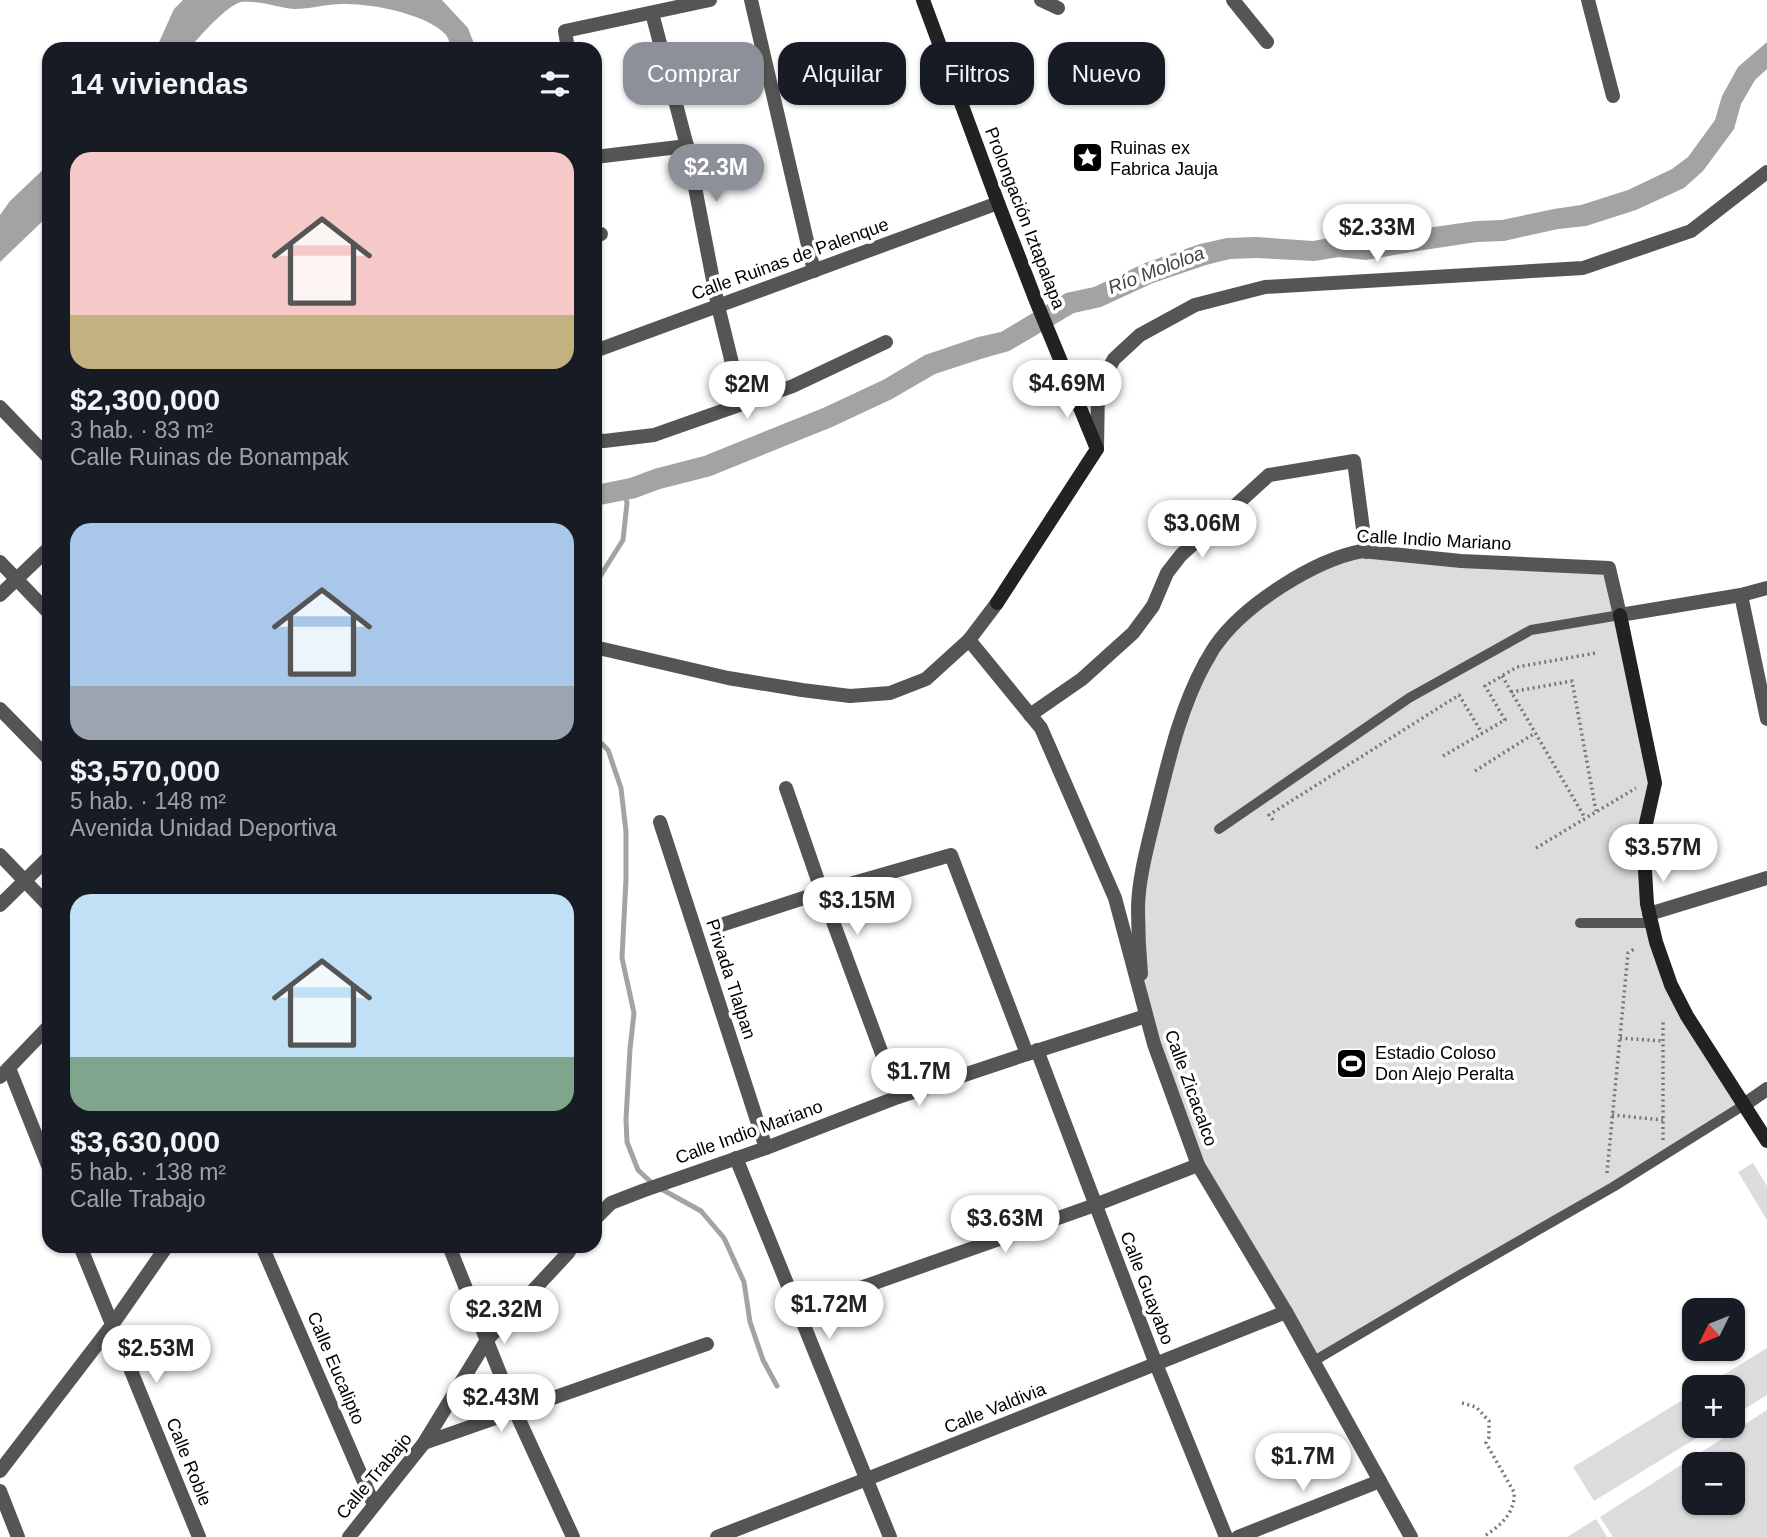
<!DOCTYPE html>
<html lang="es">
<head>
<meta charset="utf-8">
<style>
	body { margin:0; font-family:Arial,sans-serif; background:#242831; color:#f1f3f6; height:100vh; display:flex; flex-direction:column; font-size:26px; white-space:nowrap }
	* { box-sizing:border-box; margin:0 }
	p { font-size:23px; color:#9ea1a6 }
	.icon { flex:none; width:38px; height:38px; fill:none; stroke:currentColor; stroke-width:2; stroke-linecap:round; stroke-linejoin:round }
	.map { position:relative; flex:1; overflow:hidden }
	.side { position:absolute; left:42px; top:42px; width:560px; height:1211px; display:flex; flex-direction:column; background:#171b24; border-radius:21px; box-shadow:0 2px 5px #0004 }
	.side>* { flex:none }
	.hud { position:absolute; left:623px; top:42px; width:665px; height:63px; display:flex; gap:14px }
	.needle { width:46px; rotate:227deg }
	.buttons { position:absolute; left:1682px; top:1298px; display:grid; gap:14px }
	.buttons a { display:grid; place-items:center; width:63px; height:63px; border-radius:14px; background:#171b24; box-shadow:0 2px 5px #0004; font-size:35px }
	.price { position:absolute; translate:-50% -60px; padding:0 16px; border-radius:24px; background:#fff; color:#222; font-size:23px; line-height:46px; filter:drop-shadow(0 2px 4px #0008) }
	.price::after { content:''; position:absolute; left:50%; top:42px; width:21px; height:16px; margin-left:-10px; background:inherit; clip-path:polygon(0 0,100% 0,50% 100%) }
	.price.selected { background:#8c9099; color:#fff }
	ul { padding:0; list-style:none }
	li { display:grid; align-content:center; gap:14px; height:371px; padding:0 28px }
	li span { display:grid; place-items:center; height:217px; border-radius:21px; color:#555 }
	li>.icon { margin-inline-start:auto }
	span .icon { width:126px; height:126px; fill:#fffc; stroke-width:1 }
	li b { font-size:30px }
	h2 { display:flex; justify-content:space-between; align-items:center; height:84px; padding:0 28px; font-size:30px }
	.pill { padding:0 24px; border-radius:21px; background:#171b24; box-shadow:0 2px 5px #0004; font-size:24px; line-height:63px }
	.pill.selected { background:#8c9099; color:#fff }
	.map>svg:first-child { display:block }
	.green { fill:#dcdcdc; fill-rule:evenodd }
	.water { fill:#a3a3a3 }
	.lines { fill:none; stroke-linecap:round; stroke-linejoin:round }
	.stream { stroke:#a3a3a3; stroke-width:5 }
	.path { stroke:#777; stroke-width:3.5; stroke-dasharray:2 3.5; stroke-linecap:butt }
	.lane { stroke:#555; stroke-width:10 }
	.street { stroke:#555; stroke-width:14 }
	.secondary { stroke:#222; stroke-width:14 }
	.labels { text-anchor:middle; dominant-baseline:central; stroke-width:7; stroke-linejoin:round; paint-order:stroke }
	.poi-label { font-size:18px; fill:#000; stroke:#fff; text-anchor:start }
	.street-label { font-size:18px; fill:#000; stroke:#fff }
	.water-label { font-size:19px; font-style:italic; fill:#444; stroke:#fff }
</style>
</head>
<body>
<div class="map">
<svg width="1767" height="1537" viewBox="0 0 1767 1537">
	<rect width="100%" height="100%" fill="#fff"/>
	<g class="green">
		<polygon points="1347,554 1609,568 1655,783 1644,869 1671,985 1744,1105 1314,1361 1198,1165 1145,1010 1138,907 1194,684 1240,619"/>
		<polygon points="1753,1163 1767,1186 1767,1220 1738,1172"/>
		<polygon points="1767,1348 1767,1395 1733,1416 1732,1388 1702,1388"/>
		<polygon points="1694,1393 1694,1426 1716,1426 1594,1501 1573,1467"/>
		<path d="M 1767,1410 L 1767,1537 L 1613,1537 L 1600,1517 ZM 1694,1465 L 1732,1465 L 1732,1503 L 1694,1503 Z"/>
		<polygon points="1596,1519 1607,1537 1567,1537"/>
	</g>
	<g class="water">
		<path d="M 183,0 L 442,0 L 468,28 L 476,49 L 451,49 C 450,44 449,38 445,34 C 427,14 370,3 343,4 C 327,4 310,9 294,9 C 279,8 258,0 241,2 C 226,6 199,37 189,49 L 156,49 L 174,9 Z"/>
		<polygon points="1767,42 1767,69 1755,80 1741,104 1734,129 1703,171 1684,188 1636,210 1586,226 1558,229 1504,241 1477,242 1417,251 1366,260 1339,257 1314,261 1256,258 1230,259 1206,265 1153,283 1101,307 1074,313 1009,351 984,358 935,374 892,399 832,427 711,476 660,489 636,498 595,506 595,485 630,478 654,469 704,456 823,408 883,380 925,355 978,337 1001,332 1066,293 1094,287 1145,263 1200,244 1227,238 1256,237 1313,241 1339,236 1365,239 1413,230 1476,221 1502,220 1554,209 1581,205 1628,190 1672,169 1688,157 1715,120 1722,96 1738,67"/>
		<polygon points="49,164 49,215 0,262 0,215 10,201"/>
	</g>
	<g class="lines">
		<g class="stream">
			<polyline points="595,588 599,578 623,540 627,503 625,495"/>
			<polyline points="595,737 608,750 621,788 626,832 626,879 622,958 634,1013 630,1049 626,1119 627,1142 638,1170 654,1185 701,1211 724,1238 744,1282 750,1322 763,1360 777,1386"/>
		</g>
		<g class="path">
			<polyline points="595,522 598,522 595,530"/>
			<polyline points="1502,676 1585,818"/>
			<polyline points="1511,692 1572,681 1596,811"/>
			<polyline points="1443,756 1505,720 1485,686 1517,667 1596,653"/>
			<polyline points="1475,771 1535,733"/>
			<polyline points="1273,820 1269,815 1459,695 1482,733"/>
			<polyline points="1536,848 1636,788"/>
			<polyline points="1620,1038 1663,1041"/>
			<polyline points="1612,1115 1663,1120"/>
			<polyline points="1663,1140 1663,1022"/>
			<polyline points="1607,1173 1628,953 1634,949"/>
			<path d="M 1462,1403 L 1476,1407 L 1489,1421 L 1489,1437 L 1486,1443 L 1514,1492 C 1516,1513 1499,1527 1483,1537"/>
		</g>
		<g class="lane">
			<polyline points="1219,829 1409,698 1531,630 1620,615"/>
			<polyline points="1626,855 1643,843"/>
			<polyline points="1580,923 1651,923"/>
			<polyline points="1314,1361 1458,1276 1613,1187 1744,1105"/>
		</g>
		<g class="street">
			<polyline points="751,0 814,271"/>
			<polyline points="1041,0 1058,8"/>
			<polyline points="1233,0 1267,42"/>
			<polyline points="1588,0 1613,96"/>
			<polyline points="652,13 687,146 718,306 742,404"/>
			<polyline points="568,49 565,31 710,0"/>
			<polyline points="595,157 687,146"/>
			<polyline points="595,236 601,234"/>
			<polyline points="595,351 998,203"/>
			<polyline points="0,407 49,458"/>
			<polyline points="595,440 604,441 654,435 793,386 886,342"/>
			<polyline points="1097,449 1098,388 1114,359 1140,335 1195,305 1265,287 1583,268 1691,231 1767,172"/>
			<polyline points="0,562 49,613"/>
			<polyline points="0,595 49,548"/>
			<polyline points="1741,595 1767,719"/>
			<polyline points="969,640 1041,728 1115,898 1154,1044 1198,1165 1286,1312 1411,1537"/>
			<polyline points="595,650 603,649 728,678 802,690 850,696 890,693 926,679 969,640 997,603"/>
			<polyline points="0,709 49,759"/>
			<polyline points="1030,715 1082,679 1133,633 1153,606 1167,573 1181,555 1269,475 1354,461 1366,552"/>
			<polyline points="786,788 822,892 898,1097"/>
			<polyline points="660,822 766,1148"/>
			<polyline points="0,855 49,906"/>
			<polyline points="0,905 49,857"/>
			<polyline points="1649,914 1767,878"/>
			<polyline points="718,926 822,892 951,855 1027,1054"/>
			<path d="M 1141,974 C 1139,952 1138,931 1138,909 C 1138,880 1148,844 1155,815 C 1168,763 1179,711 1205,663 C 1209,657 1212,650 1216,645 C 1244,605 1314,560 1362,551 L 1461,561 L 1609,568 L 1620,615 L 1741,595 L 1767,588"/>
			<polyline points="1037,1050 1156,1364 1226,1537"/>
			<polyline points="9,1068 49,1168"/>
			<polyline points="0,1077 49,1026"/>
			<polyline points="1744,1105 1767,1089"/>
			<polyline points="736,1158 890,1537"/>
			<polyline points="595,1219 611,1203 642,1191 766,1148 898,1097 1027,1054 1146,1016"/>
			<polyline points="80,1246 199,1537"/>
			<polyline points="262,1246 374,1505"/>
			<polyline points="449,1246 515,1411 573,1537"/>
			<polyline points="798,1310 1095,1205 1198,1165"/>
			<polyline points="424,1443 487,1340 568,1253 572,1246"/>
			<polyline points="0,1471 112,1325 167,1246"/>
			<polyline points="0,1491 18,1537"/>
			<polyline points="349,1537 424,1443 707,1344"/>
			<polyline points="717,1537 867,1479 1286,1312"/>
			<polyline points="1238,1537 1380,1481"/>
		</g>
		<g class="secondary">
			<polyline points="923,0 998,203 1036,301 1097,449 997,603"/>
			<polyline points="1620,615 1655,783 1643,837 1647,904 1656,942 1671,985 1687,1016 1767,1141"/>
		</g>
	</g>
	<defs>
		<symbol id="sight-square" viewBox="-11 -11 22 22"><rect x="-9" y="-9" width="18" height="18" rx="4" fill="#000" stroke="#fff"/><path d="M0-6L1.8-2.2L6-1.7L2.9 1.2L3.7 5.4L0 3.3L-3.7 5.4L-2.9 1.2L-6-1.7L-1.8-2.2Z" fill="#fff"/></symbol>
		<symbol id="stadium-square" viewBox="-11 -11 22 22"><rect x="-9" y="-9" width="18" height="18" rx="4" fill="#000" stroke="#fff"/><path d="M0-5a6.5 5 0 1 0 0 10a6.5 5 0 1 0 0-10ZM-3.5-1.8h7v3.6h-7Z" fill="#fff"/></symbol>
	</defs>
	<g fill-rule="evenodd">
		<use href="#sight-square" x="1070" y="140" width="35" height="35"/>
		<use href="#stadium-square" x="1334" y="1046" width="35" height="35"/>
	</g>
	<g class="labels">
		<g class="poi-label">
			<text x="1110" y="148">Ruinas ex<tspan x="1110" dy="21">Fabrica Jauja</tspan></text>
			<text x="1375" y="1053">Estadio Coloso<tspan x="1375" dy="21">Don Alejo Peralta</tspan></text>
		</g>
		<g class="street-label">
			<text transform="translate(1025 218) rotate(69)">Prolongación Iztapalapa</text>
			<text transform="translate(790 259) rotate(-20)">Calle Ruinas de Palenque</text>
			<text transform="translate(1434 540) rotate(3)">Calle Indio Mariano</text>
			<text transform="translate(731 979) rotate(72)">Privada Tlalpan</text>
			<text transform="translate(1191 1088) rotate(70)">Calle Zicacalco</text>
			<text transform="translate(749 1132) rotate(-20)">Calle Indio Mariano</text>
			<text transform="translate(1147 1288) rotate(69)">Calle Guayabo</text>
			<text transform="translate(336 1368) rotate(67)">Calle Eucalipto</text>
			<text transform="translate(995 1408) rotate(-22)">Calle Valdivia</text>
			<text transform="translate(189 1462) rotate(68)">Calle Roble</text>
			<text transform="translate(374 1476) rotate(-50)">Calle Trabajo</text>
		</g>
		<g class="water-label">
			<text transform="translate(1156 270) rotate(-21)">Río Mololoa</text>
		</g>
	</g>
</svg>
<div class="buttons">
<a><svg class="needle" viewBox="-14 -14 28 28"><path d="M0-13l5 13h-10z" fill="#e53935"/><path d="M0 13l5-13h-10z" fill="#9ea1a6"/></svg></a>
<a>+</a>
<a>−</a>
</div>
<b class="price selected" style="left:716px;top:204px">$2.3M</b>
<b class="price" style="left:1377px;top:264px">$2.33M</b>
<b class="price" style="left:1067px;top:420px">$4.69M</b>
<b class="price" style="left:747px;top:421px">$2M</b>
<b class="price" style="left:1202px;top:560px">$3.06M</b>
<b class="price" style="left:1663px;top:884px">$3.57M</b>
<b class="price" style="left:857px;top:937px">$3.15M</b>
<b class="price" style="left:919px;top:1108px">$1.7M</b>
<b class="price" style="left:1005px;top:1255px">$3.63M</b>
<b class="price" style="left:829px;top:1341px">$1.72M</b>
<b class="price" style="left:504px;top:1346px">$2.32M</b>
<b class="price" style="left:156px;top:1385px">$2.53M</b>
<b class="price" style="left:501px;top:1434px">$2.43M</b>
<b class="price" style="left:1303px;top:1493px">$1.7M</b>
<div class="hud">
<a class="pill selected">Comprar</a>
<a class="pill">Alquilar</a>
<a class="pill">Filtros</a>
<a class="pill">Nuevo</a>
</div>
<section class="side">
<h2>14 viviendas<svg class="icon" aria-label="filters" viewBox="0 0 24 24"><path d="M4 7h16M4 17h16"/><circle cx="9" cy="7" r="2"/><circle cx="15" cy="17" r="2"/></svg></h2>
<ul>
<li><span style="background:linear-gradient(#f6c9c9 75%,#c2b280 0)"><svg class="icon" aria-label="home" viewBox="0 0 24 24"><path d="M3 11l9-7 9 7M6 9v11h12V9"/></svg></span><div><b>$2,300,000</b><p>3 hab. · 83 m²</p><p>Calle Ruinas de Bonampak</p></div></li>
<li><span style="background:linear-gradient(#a9c7e8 75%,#9aa5b1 0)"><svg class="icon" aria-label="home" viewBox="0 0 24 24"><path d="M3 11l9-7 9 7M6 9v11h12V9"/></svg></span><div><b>$3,570,000</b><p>5 hab. · 148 m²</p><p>Avenida Unidad Deportiva</p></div></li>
<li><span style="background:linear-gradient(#bfe0f5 75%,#7fa58c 0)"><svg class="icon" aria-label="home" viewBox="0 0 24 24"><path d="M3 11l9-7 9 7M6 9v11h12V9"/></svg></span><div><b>$3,630,000</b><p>5 hab. · 138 m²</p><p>Calle Trabajo</p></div></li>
</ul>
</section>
</div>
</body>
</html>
